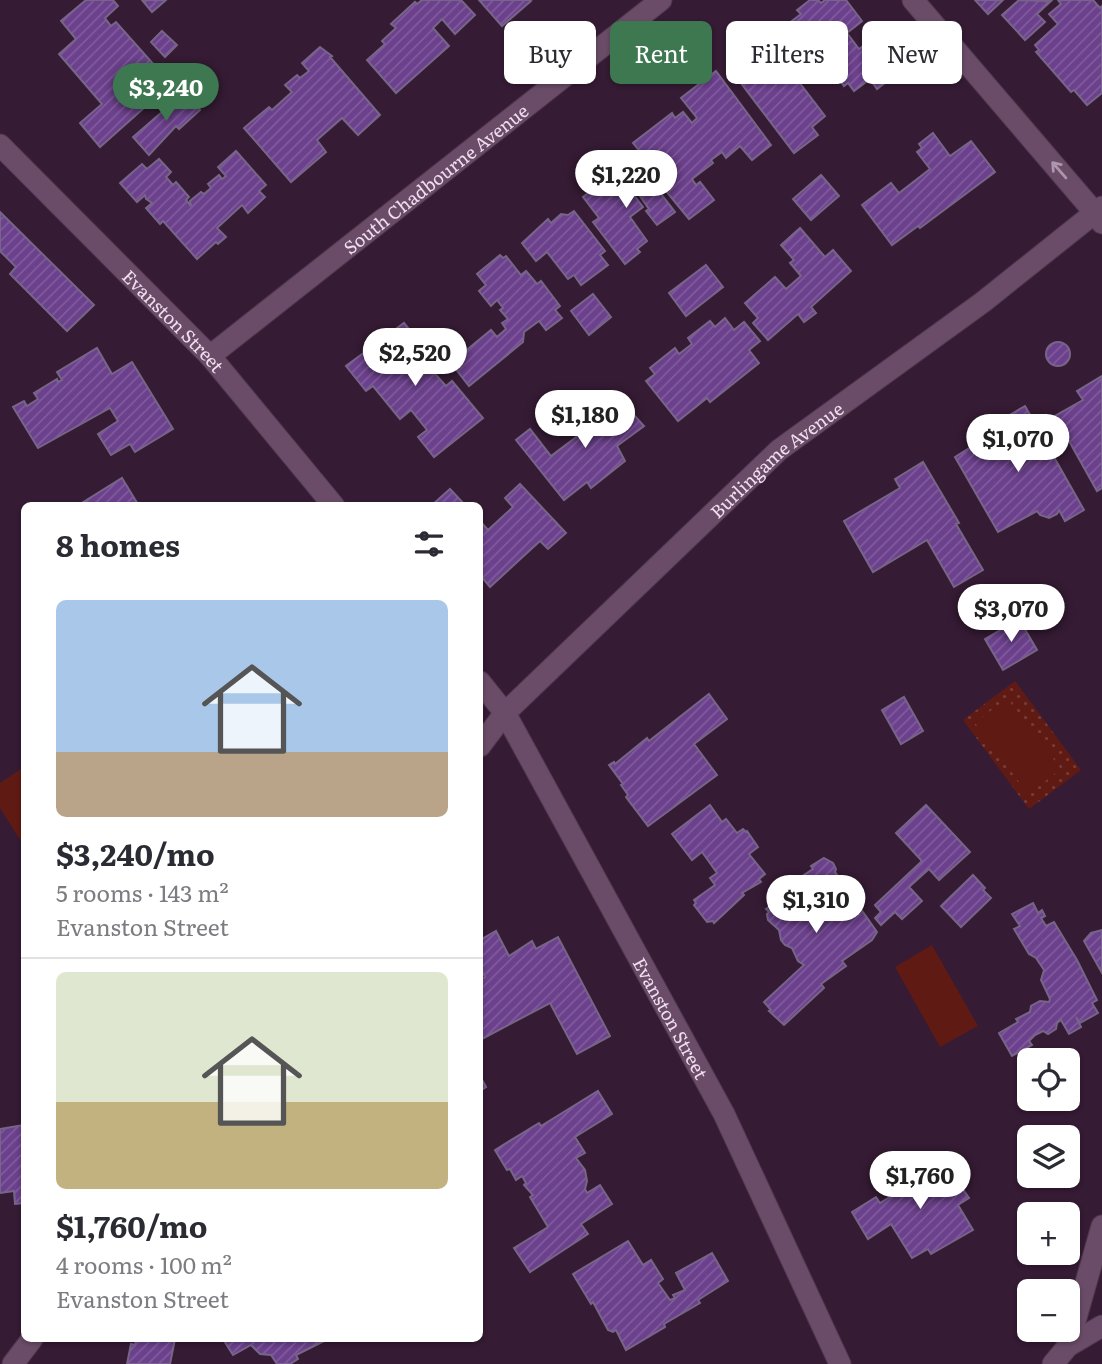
<!DOCTYPE html>
<html lang="en">
<head>
<meta charset="utf-8">
<style>
	body { margin:0; font-family:Literata,serif; background:#f2f2f3; color:#2b2b33; height:100vh; display:flex; flex-direction:column; font-size:26px; white-space:nowrap }
	* { box-sizing:border-box; margin:0 }
	p { font-size:23px; color:#7c7c81 }
	.icon { flex:none; width:38px; height:38px; fill:none; stroke:currentColor; stroke-width:2; stroke-linecap:round; stroke-linejoin:round }
	.map { position:relative; flex:1; overflow:hidden }
	.panel { position:absolute; left:21px; top:502px; width:462px; height:840px; display:flex; flex-direction:column; background:#fff; border-radius:10px; box-shadow:0 2px 5px #0004 }
	.panel>* { flex:none }
	.top-card { position:absolute; left:504px; top:21px; width:492px; height:63px; display:flex; gap:14px }
	.tools { position:absolute; left:1017px; top:1048px; display:grid; gap:14px }
	.tools a { display:grid; place-items:center; width:63px; height:63px; border-radius:10px; background:#fff; box-shadow:0 2px 5px #0004; font-size:35px }
	.price { position:absolute; translate:-50% -60px; padding:0 16px; border-radius:24px; background:#fff; color:#222; font-size:23px; line-height:46px; filter:drop-shadow(0 2px 4px #0008) }
	.price::after { content:''; position:absolute; left:50%; top:42px; width:21px; height:16px; margin-left:-10px; background:inherit; clip-path:polygon(0 0,100% 0,50% 100%) }
	.price.current { background:#3d7850; color:#fff }
	ul { padding:0; list-style:none }
	li { display:grid; align-content:center; gap:14px; height:371px; padding:0 35px }
	li+li { border-top:2px solid #e1e1e2 }
	li span { display:grid; place-items:center; height:217px; border-radius:10px; color:#555 }
	li>.icon { margin-inline-start:auto }
	span .icon { width:126px; height:126px; fill:#fffc; stroke-width:1 }
	li b { font-size:30px }
	h2 { display:flex; justify-content:space-between; align-items:center; height:84px; padding:0 35px; font-size:30px }
	.tag { padding:0 24px; border-radius:10px; background:#fff; box-shadow:0 2px 5px #0004; font-size:24px; line-height:63px }
	.tag.current { background:#3d7850; color:#fff }
	.map>svg:first-child { display:block }
	.grass { fill:url(#grass-dots) }
	.pitch { fill:#601a14 }
	.building { fill:url(#building-hatch); stroke:#776588; stroke-width:2 }
	.lines { fill:none; stroke-linecap:round; stroke-linejoin:round }
	.street-casing { stroke:#4f384e; stroke-width:23 }
	.street { stroke:#6a4c68; stroke-width:21 }
	.oneway { stroke:#ad95ab }
	.labels { text-anchor:middle; dominant-baseline:central; stroke-width:6; stroke-linejoin:round; paint-order:stroke }
	.street-label { font-size:18px; fill:#f0deee; stroke:#2b112a }
</style>
</head>
<body>
<div class="map">
<svg width="1102" height="1364" viewBox="0 0 1102 1364">
	<defs>
		<pattern id="grass-dots" width="8" height="8" patternUnits="userSpaceOnUse" patternTransform="scale(1.75)"><rect width="8" height="8" fill="#601a14"/><path d="M2 2h.1M6 6h.1" fill="none" stroke="#773b36" stroke-width="1.8" stroke-linecap="round"/></pattern>
		<pattern id="building-hatch" width="6" height="6" patternUnits="userSpaceOnUse" patternTransform="scale(1.75)"><rect width="6" height="6" fill="#6b408c"/><path d="M-1 1l2-2M0 6l6-6M5 7l2-2" fill="none" stroke="#805b9c"/></pattern>
	</defs>
	<rect width="100%" height="100%" fill="#351b34"/>
	<polygon class="grass" points="1015,681 1081,770 1029,809 963,720"/>
	<g class="pitch">
		<polygon points="1007,698 1061,769 1028,794 975,723"/>
		<polygon points="24,767 24,846 0,808 0,783"/>
		<polygon points="932,945 978,1026 940,1047 895,967"/>
	</g>
	<g class="building">
		<polygon points="86,0 113,0 118,6 105,18 111,26 116,22 171,84 100,147 80,123 102,104 59,54 76,39 61,21"/>
		<polygon points="142,0 166,0 152,12"/>
		<polygon points="422,0 461,0 475,15 455,34 442,19 433,28 449,46 396,93 367,60 385,44 382,41 396,28 391,24 415,2 417,4"/>
		<polygon points="479,0 529,0 531,1 502,26"/>
		<polygon points="810,0 818,0 821,3 825,0 846,0 862,21 847,33 859,49 874,38 900,71 877,89 870,79 854,91 848,83 844,86 832,70 836,67 829,59 799,82 825,116 812,127 818,135 794,153 734,74 756,56 749,46 763,35 767,40 801,14 797,10"/>
		<polygon points="975,0 1003,0 988,14"/>
		<polygon points="1019,0 1051,1 1037,14 1045,22 1025,40 1002,15"/>
		<polygon points="1058,0 1093,0 1100,8 1102,6 1102,93 1087,105 1074,90 1071,92 1036,52 1039,50 1035,45 1058,24 1049,14 1061,4"/>
		<polygon points="162,31 177,45 165,57 151,42"/>
		<polygon points="320,47 332,56 330,57 380,115 358,135 342,118 317,140 326,152 291,182 244,128 269,107 272,110 292,92 285,85 297,75 300,78 309,71 302,63"/>
		<polygon points="716,71 771,145 752,160 740,146 726,158 722,152 711,160 713,163 692,179 696,185 700,182 714,200 689,219 638,157 642,154 633,143 672,113 675,118 683,112 692,123 697,118 681,98"/>
		<polygon points="184,93 200,110 179,129 176,126 149,155 133,137"/>
		<polygon points="933,133 950,156 971,141 995,172 920,228 918,226 892,245 862,205 891,183 899,193 930,169 917,152 922,148 919,144"/>
		<polygon points="236,151 266,185 259,191 265,197 248,213 242,205 217,228 226,237 218,244 216,242 197,259 163,221 160,224 146,208 152,203 146,199 145,195 137,202 120,183 142,164 147,169 159,159 171,172 166,177 173,185 176,182 189,197 186,200 191,206 190,201 201,192 204,194 211,188 208,184 219,175 222,179 226,176 218,167"/>
		<polygon points="617,167 620,170 623,167 634,183 645,173 675,212 657,225 646,211 649,209 637,192 634,195 643,207 630,217 647,241 637,249 640,252 625,264 593,222 599,218 583,197 610,176 609,174"/>
		<polygon points="821,175 839,196 811,220 793,199"/>
		<polygon points="574,211 605,251 600,255 608,265 581,285 574,275 568,279 547,252 536,261 522,243 548,219 551,223 561,214 568,215"/>
		<polygon points="0,212 94,305 67,331 10,274 16,267 0,251"/>
		<polygon points="800,228 825,257 833,250 851,271 811,307 816,313 804,322 798,314 768,340 753,323 758,318 745,303 775,277 786,289 801,276 790,263 794,260 781,245"/>
		<polygon points="500,255 503,258 506,256 521,275 526,271 537,284 541,281 560,306 555,310 562,318 546,330 539,321 524,332 523,342 469,386 451,363 491,330 497,337 506,329 502,323 508,319 500,310 503,308 497,300 491,306 479,291 486,285 477,274"/>
		<polygon points="706,265 723,287 686,316 669,293"/>
		<polygon points="593,294 611,317 589,335 571,311"/>
		<polygon points="725,318 734,330 744,322 760,341 749,350 759,363 710,402 707,398 678,421 646,381 655,374 650,368 675,348 679,354 692,344 688,338 710,321 715,327"/>
		<polygon points="404,323 433,359 426,364 446,386 452,381 483,418 434,457 418,437 427,430 411,410 400,419 373,386 366,391 346,366"/>
		<circle cx="1058" cy="354" r="12"/>
		<polygon points="97,348 112,374 132,362 173,429 135,452 130,444 111,455 98,434 118,421 110,408 38,448 13,407 24,401 27,406 38,399 34,393 57,379 58,382 62,380 57,372"/>
		<polygon points="1102,376 1102,488 1097,491 1055,416 1083,400 1077,391"/>
		<polygon points="616,395 644,426 617,446 625,461 591,488 587,482 564,500 516,440 530,429 551,456 604,416 598,409"/>
		<polygon points="1025,406 1084,510 1065,521 1059,510 1057,514 1049,518 1040,515 1037,511 998,532 955,457 993,433 989,427"/>
		<polygon points="923,462 959,523 956,524 983,570 954,587 927,540 873,572 844,521 900,488 895,479"/>
		<polygon points="122,478 139,506 77,506"/>
		<polygon points="520,484 566,533 548,549 540,541 490,587 480,575 480,521 488,530 513,507 505,498"/>
		<polygon points="450,489 466,506 431,506"/>
		<polygon points="1019,619 1037,650 1003,670 985,639"/>
		<polygon points="709,694 727,719 694,744 717,775 648,826 626,797 628,795 621,785 623,784 609,765 614,762 615,764 647,738 649,741"/>
		<polygon points="904,697 923,731 901,744 882,710"/>
		<polygon points="710,805 722,822 726,819 737,833 743,829 746,832 747,831 758,847 749,854 765,874 759,879 761,882 742,893 744,895 714,923 713,921 707,922 694,905 696,903 694,900 715,885 710,878 717,873 702,852 692,860 672,834"/>
		<polygon points="926,805 970,852 939,880 929,869 909,887 922,901 902,919 895,912 881,925 875,918 881,912 875,905 922,861 896,833"/>
		<polygon points="824,858 833,863 836,869 835,872 877,932 872,940 842,961 846,966 821,984 824,988 784,1025 769,1011 771,1010 764,1002 804,965 798,961 792,948 785,945 781,940 779,930 768,920 767,914 769,912 766,909 797,888 793,882 813,869 811,866"/>
		<polygon points="973,875 985,888 983,890 991,898 961,927 941,906"/>
		<polygon points="1033,903 1038,913 1042,910 1045,916 1041,918 1046,926 1054,922 1077,960 1097,1000 1092,1003 1098,1013 1080,1023 1076,1017 1081,1027 1069,1034 1061,1020 1057,1023 1056,1029 1048,1034 1043,1031 1035,1035 1029,1041 1032,1045 1012,1056 999,1033 1018,1022 1016,1019 1030,1012 1031,1006 1040,1001 1049,1002 1050,999 1041,980 1044,970 1036,958 1029,954 1014,929 1020,926 1012,914"/>
		<polygon points="1102,930 1102,973 1084,941 1091,933"/>
		<polygon points="496,931 509,956 532,941 536,949 558,937 610,1036 577,1054 550,1003 480,1040 480,980 485,977 480,967 480,940"/>
		<polygon points="480,1076 486,1087 480,1091"/>
		<polygon points="598,1091 612,1114 575,1137 585,1153 576,1158 585,1170 587,1181 585,1189 587,1193 600,1185 612,1204 581,1224 588,1234 530,1272 514,1248 548,1227 530,1197 533,1195 524,1185 526,1183 522,1176 516,1180 510,1169 507,1170 495,1150 539,1123 541,1126"/>
		<polygon points="24,1125 24,1203 15,1204 14,1191 0,1193 0,1129"/>
		<polygon points="942,1159 969,1198 958,1205 973,1230 931,1254 928,1249 912,1258 891,1224 868,1239 852,1212 876,1197 880,1203 893,1195 890,1191"/>
		<polygon points="628,1241 643,1265 651,1260 663,1279 658,1283 670,1300 675,1298 673,1295 685,1290 676,1273 712,1253 728,1281 698,1300 700,1303 664,1324 665,1327 626,1350 616,1330 613,1332 608,1330 593,1302 591,1304 573,1274"/>
		<polygon points="136,1339 175,1339 170,1364 127,1364 131,1344 135,1345"/>
		<polygon points="223,1339 328,1339 296,1355 298,1359 290,1364 277,1364 271,1355 260,1354 251,1345 233,1355"/>
	</g>
	<g class="lines">
		<defs>
			<g id="street">
				<polyline points="913,0 1095,213 1102,223"/>
				<path id="s1" d="M 0,145 L 210,356 L 334,506"/>
				<path id="s2" d="M 210,356 L 661,0"/>
				<path id="s3" d="M 480,682 L 505,713 L 724,1114 L 840,1364"/>
				<path id="s4" d="M 480,746 L 505,713 L 779,450 L 983,302 L 1102,207"/>
				<polyline points="1068,1346 1102,1226"/>
				<polyline points="13,1364 32,1339"/>
				<polyline points="1053,1364 1068,1346 1102,1326"/>
			</g>
		</defs>
		<use href="#street" class="street-casing"/>
		<use href="#street" class="street"/>
	</g>
	<defs><path id="oneway-shaft" d="M-6 0H5M1.5-3L5.5 0L1.5 3" fill="none" stroke-width="1.6" stroke-linecap="round" stroke-linejoin="round" transform="scale(1.75)"/></defs>
	<use class="oneway" href="#oneway-shaft" transform="translate(1059 170) rotate(-131)"/>
	<g class="labels">
		<g class="street-label">
			<text stroke="none"><textPath href="#s2" startOffset="287">South Chadbourne Avenue</textPath></text>
			<text stroke="none"><textPath href="#s1" startOffset="247">Evanston Street</textPath></text>
			<text stroke="none"><textPath href="#s4" startOffset="413">Burlingame Avenue</textPath></text>
			<text stroke="none"><textPath href="#s3" startOffset="387">Evanston Street</textPath></text>
		</g>
	</g>
</svg>
<div class="tools">
<a><svg class="icon" aria-label="locate" viewBox="0 0 24 24"><circle cx="12" cy="12" r="6"/><path d="M12 2v4M12 18v4M2 12h4M18 12h4"/></svg></a>
<a><svg class="icon" aria-label="layers" viewBox="0 0 24 24"><path d="M12 4l9 5-9 5-9-5zM3 14l9 5 9-5"/></svg></a>
<a>+</a>
<a>−</a>
</div>
<b class="price current" style="left:166px;top:123px">$3,240</b>
<b class="price" style="left:626px;top:210px">$1,220</b>
<b class="price" style="left:415px;top:388px">$2,520</b>
<b class="price" style="left:585px;top:450px">$1,180</b>
<b class="price" style="left:1018px;top:474px">$1,070</b>
<b class="price" style="left:1011px;top:644px">$3,070</b>
<b class="price" style="left:816px;top:935px">$1,310</b>
<b class="price" style="left:920px;top:1211px">$1,760</b>
<div class="top-card">
<a class="tag">Buy</a>
<a class="tag current">Rent</a>
<a class="tag">Filters</a>
<a class="tag">New</a>
</div>
<section class="panel">
<h2>8 homes<svg class="icon" aria-label="filters" viewBox="0 0 24 24"><path d="M4 7h16M4 17h16"/><circle cx="9" cy="7" r="2"/><circle cx="15" cy="17" r="2"/></svg></h2>
<ul>
<li><span style="background:linear-gradient(#a9c7e8 70%,#b9a48a 0)"><svg class="icon" aria-label="home" viewBox="0 0 24 24"><path d="M3 11l9-7 9 7M6 9v11h12V9"/></svg></span><div><b>$3,240/mo</b><p>5 rooms · 143 m²</p><p>Evanston Street</p></div></li>
<li><span style="background:linear-gradient(#dfe7d0 60%,#c2b280 0)"><svg class="icon" aria-label="home" viewBox="0 0 24 24"><path d="M3 11l9-7 9 7M6 9v11h12V9"/></svg></span><div><b>$1,760/mo</b><p>4 rooms · 100 m²</p><p>Evanston Street</p></div></li>
</ul>
</section>
</div>
</body>
</html>
